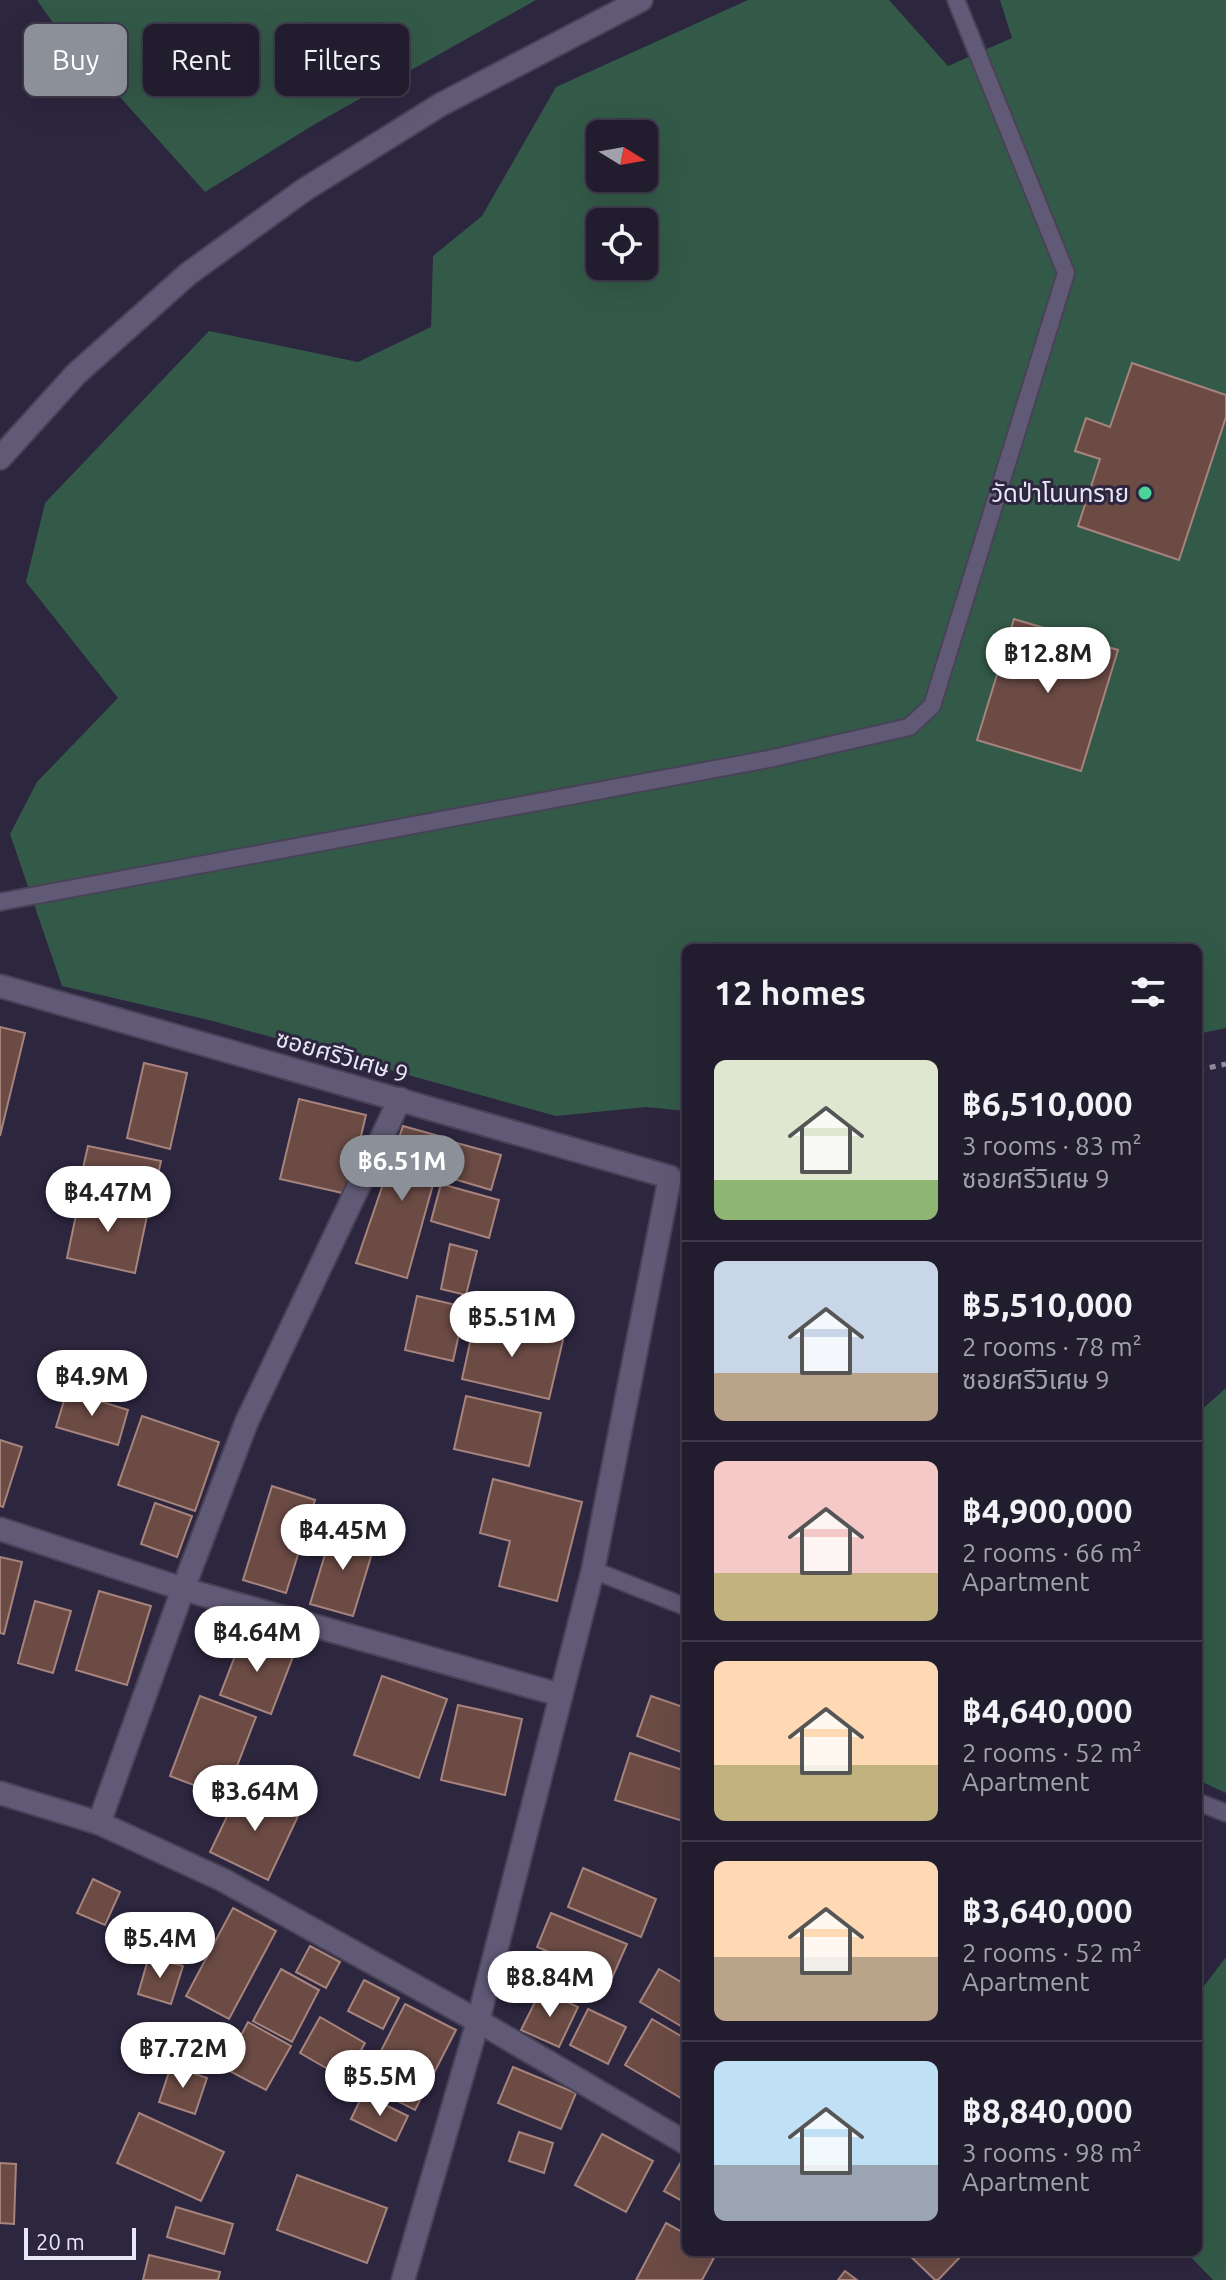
<!DOCTYPE html>
<html lang="en">
<head>
<meta charset="utf-8">
<style>
	body { margin:0; font-family:Ubuntu,"Noto Sans Thai",sans-serif; background:#2a2537; color:#f1f3f6; height:100vh; display:flex; flex-direction:column; font-size:30px; white-space:nowrap }
	* { box-sizing:border-box; margin:0 }
	p { font-size:26px; color:#a2a1aa }
	.icon { flex:none; width:44px; height:44px; fill:none; stroke:currentColor; stroke-width:2; stroke-linecap:round; stroke-linejoin:round }
	.map { position:relative; flex:1; overflow:hidden }
	.details { position:absolute; left:682px; top:944px; width:520px; height:1312px; display:flex; flex-direction:column; background:#221c2f; border-radius:12px; box-shadow:0 8px 32px #0002,0 0 0 2px #3f3a4b }
	.details>* { flex:none }
	.top-card { position:absolute; left:24px; top:24px; width:538px; height:72px; display:flex; gap:16px }
	.needle { width:52px; rotate:101deg }
	.controls { position:absolute; left:586px; top:120px; display:grid; gap:16px }
	.controls a { display:grid; place-items:center; width:72px; height:72px; border-radius:12px; background:#221c2f; box-shadow:0 8px 32px #0002,0 0 0 2px #3f3a4b; font-size:40px }
	.scale { position:absolute; left:24px; bottom:20px; width:112px; box-sizing:border-box; padding-left:8px; border:4px solid #e9e6f6; border-top:0; font-size:22px; line-height:28px; white-space:nowrap; color:#e9e6f6; -webkit-text-stroke:6px #2d263f; paint-order:stroke }
	.price { position:absolute; translate:-50% -68px; padding:0 18px; border-radius:28px; background:#fff; color:#222; font-size:26px; line-height:52px; filter:drop-shadow(0 2px 4px #0008) }
	.price::after { content:''; position:absolute; left:50%; top:48px; width:24px; height:18px; margin-left:-12px; background:inherit; clip-path:polygon(0 0,100% 0,50% 100%) }
	.price.selected { background:#8c9099; color:#fff }
	ul { padding:0; list-style:none }
	li { display:flex; align-items:center; gap:24px; height:200px; padding:0 32px }
	li+li { border-top:2px solid #3f3a4b }
	li span { display:grid; place-items:center; flex:none; width:224px; height:160px; border-radius:12px; color:#555 }
	li>.icon { margin-inline-start:auto }
	span .icon { width:96px; height:96px; fill:#fffc; stroke-width:1 }
	li b { font-size:34px }
	h2 { display:flex; justify-content:space-between; align-items:center; height:96px; padding:0 32px; font-size:34px }
	.pill { padding:0 28px; border-radius:12px; background:#221c2f; box-shadow:0 8px 32px #0002,0 0 0 2px #3f3a4b; font-size:28px; line-height:72px }
	.pill.selected { background:#8c9099; color:#fff }
	.map>svg:first-child { display:block }
	.green { fill:#335a49; fill-rule:evenodd }
	.building { fill:#6c4b45; stroke:#a7837d; stroke-width:2 }
	.lines { fill:none; stroke-linecap:round; stroke-linejoin:round }
	.service-casing { stroke:#484257; stroke-width:20 }
	.minor-casing { stroke:#484257; stroke-width:26 }
	.path { stroke:#938ea2; stroke-width:5; stroke-dasharray:6 6; stroke-linecap:butt }
	.service { stroke:#615a77; stroke-width:16 }
	.minor { stroke:#615a77; stroke-width:22 }
	.poi-dot { fill:#4cd39a; stroke:#2d263f; stroke-width:3 }
	.labels { text-anchor:middle; dominant-baseline:central; stroke-width:6; stroke-linejoin:round; paint-order:stroke }
	.poi-label { font-size:24px; fill:#e9e6f6; stroke:#2d263f; text-anchor:end }
	.street-label { font-size:24px; fill:#e9e6f6; stroke:#2d263f }
</style>
</head>
<body>
<div class="map">
<svg width="1226" height="2280" viewBox="0 0 1226 2280">
	<rect width="100%" height="100%" fill="#2d263f"/>
	<g class="green">
		<polygon points="37,0 536,0 315,124 205,192 51,20"/>
		<path d="M 748,0 L 889,0 L 948,66 L 1012,38 L 1000,0 L 1226,0 L 1226,1028 L 1198,1034 L 1198,948 L 686,948 L 686,1111 L 646,1107 L 556,1116 L 213,1021 L 62,986 L 10,834 L 37,782 L 118,698 L 26,582 L 45,503 L 209,331 L 358,362 L 431,327 L 433,256 L 482,216 L 556,87 ZM 600,134 L 644,134 L 644,178 L 600,178 ZM 600,222 L 644,222 L 644,266 L 600,266 Z"/>
		<polygon points="1226,1388 1226,1793 1198,1780 1198,1413"/>
		<polygon points="1226,1957 1226,2280 1213,2280 1186,2252 1198,2252 1198,1994"/>
	</g>
	<g class="building">
		<polygon points="1132,363 1226,395 1226,417 1179,560 1078,526 1100,459 1075,451 1086,418 1110,427"/>
		<polygon points="1014,619 1118,650 1081,771 977,740"/>
		<polygon points="0,1027 25,1033 0,1136"/>
		<polygon points="144,1063 187,1073 170,1149 127,1138"/>
		<polygon points="299,1099 366,1115 347,1194 280,1179"/>
		<polygon points="403,1126 446,1138 407,1278 356,1263"/>
		<polygon points="453,1142 501,1155 491,1190 444,1176"/>
		<polygon points="88,1146 161,1161 152,1202 79,1186"/>
		<polygon points="441,1184 499,1200 489,1238 431,1221"/>
		<polygon points="80,1196 148,1211 135,1273 67,1258"/>
		<polygon points="450,1244 477,1251 466,1295 441,1289"/>
		<polygon points="417,1296 465,1307 453,1361 405,1350"/>
		<polygon points="475,1320 563,1340 549,1399 462,1379"/>
		<polygon points="67,1391 128,1410 118,1445 56,1427"/>
		<polygon points="466,1396 541,1413 529,1466 454,1449"/>
		<polygon points="142,1416 219,1442 195,1511 118,1485"/>
		<polygon points="0,1440 22,1447 3,1507 0,1506"/>
		<polygon points="493,1479 582,1502 557,1601 499,1586 510,1541 480,1533"/>
		<polygon points="272,1486 315,1500 286,1593 243,1580"/>
		<polygon points="155,1503 192,1516 177,1557 141,1544"/>
		<polygon points="333,1528 376,1540 353,1616 310,1604"/>
		<polygon points="0,1557 22,1562 4,1634 0,1633"/>
		<polygon points="99,1591 151,1606 127,1685 76,1670"/>
		<polygon points="35,1601 71,1611 53,1673 18,1663"/>
		<polygon points="243,1635 294,1654 271,1714 220,1695"/>
		<polygon points="382,1676 447,1699 419,1778 354,1755"/>
		<polygon points="200,1696 256,1717 225,1797 170,1776"/>
		<polygon points="651,1696 686,1708 686,1738 681,1752 637,1736"/>
		<polygon points="458,1705 522,1719 505,1795 441,1780"/>
		<polygon points="630,1753 686,1771 686,1822 615,1800"/>
		<polygon points="241,1787 299,1814 268,1880 210,1852"/>
		<polygon points="583,1868 656,1899 641,1937 568,1907"/>
		<polygon points="93,1879 120,1892 105,1925 77,1913"/>
		<polygon points="233,1908 276,1931 229,2019 186,1996"/>
		<polygon points="551,1913 627,1944 612,1978 537,1947"/>
		<polygon points="310,1946 340,1962 326,1988 296,1972"/>
		<polygon points="149,1956 183,1966 171,2004 138,1994"/>
		<polygon points="281,1969 319,1990 292,2042 253,2021"/>
		<polygon points="659,1969 686,1985 686,2029 640,2002"/>
		<polygon points="364,1980 399,1998 383,2029 348,2011"/>
		<polygon points="541,1990 578,2007 559,2047 521,2030"/>
		<polygon points="405,2004 456,2030 415,2110 364,2084"/>
		<polygon points="588,2009 626,2027 608,2064 570,2045"/>
		<polygon points="320,2017 365,2043 345,2079 300,2053"/>
		<polygon points="652,2019 686,2039 686,2101 625,2065"/>
		<polygon points="248,2022 291,2046 266,2090 224,2068"/>
		<polygon points="171,2066 207,2078 195,2114 159,2102"/>
		<polygon points="513,2067 576,2093 561,2129 498,2103"/>
		<polygon points="363,2094 408,2116 396,2141 351,2119"/>
		<polygon points="139,2113 224,2152 201,2201 117,2163"/>
		<polygon points="519,2132 553,2143 544,2173 509,2161"/>
		<polygon points="602,2134 653,2161 626,2212 575,2185"/>
		<polygon points="681,2162 686,2165 686,2203 664,2191"/>
		<polygon points="0,2163 16,2164 14,2224 0,2223"/>
		<polygon points="297,2175 387,2208 367,2263 277,2230"/>
		<polygon points="176,2207 233,2224 224,2254 167,2237"/>
		<polygon points="666,2223 686,2234 686,2252 717,2252 702,2280 636,2280"/>
		<polygon points="906,2252 965,2252 938,2280 935,2280"/>
		<polygon points="149,2255 220,2272 218,2280 143,2280"/>
		<polygon points="845,2271 857,2280 838,2280"/>
	</g>
	<g class="lines">
		<defs>
			<g id="service">
				<polyline points="0,902 769,759 909,727 932,706 1066,273 956,0"/>
				<polyline points="593,1570 686,1607"/>
				<polyline points="1198,1802 1226,1813"/>
			</g>
			<g id="minor">
				<polyline points="0,458 76,374 188,274 304,190 440,105 641,0"/>
				<polyline points="0,986 670,1177 593,1570 478,2021 403,2280"/>
				<polyline points="0,1529 183,1589 561,1695"/>
				<polyline points="0,1793 99,1823 223,1880 478,2021 686,2143"/>
				<polyline points="99,1823 183,1589 247,1421 400,1099"/>
			</g>
		</defs>
		<use href="#service" class="service-casing"/>
		<use href="#minor" class="minor-casing"/>
		<polyline class="path" points="1198,1070 1226,1064"/>
		<use href="#service" class="service"/>
		<use href="#minor" class="minor"/>
	</g>
	<circle class="poi-dot" cx="1145" cy="493" r="8"/>
	<g class="labels">
		<g class="poi-label">
			<text x="1129" y="493">วัดป่าโนนทราย</text>
		</g>
		<g class="street-label">
			<text transform="translate(342 1056) rotate(16)">ซอยศรีวิเศษ 9</text>
		</g>
	</g>
</svg>
<div class="controls">
<a><svg class="needle" viewBox="-14 -14 28 28"><path d="M0-13l5 13h-10z" fill="#e53935"/><path d="M0 13l5-13h-10z" fill="#a2a1aa"/></svg></a>
<a><svg class="icon" aria-label="locate" viewBox="0 0 24 24"><circle cx="12" cy="12" r="6"/><path d="M12 2v4M12 18v4M2 12h4M18 12h4"/></svg></a>
</div>
<div class="scale">20 m</div>
<b class="price" style="left:1048px;top:695px">฿12.8M</b>
<b class="price selected" style="left:402px;top:1203px">฿6.51M</b>
<b class="price" style="left:108px;top:1234px">฿4.47M</b>
<b class="price" style="left:512px;top:1359px">฿5.51M</b>
<b class="price" style="left:92px;top:1418px">฿4.9M</b>
<b class="price" style="left:343px;top:1572px">฿4.45M</b>
<b class="price" style="left:257px;top:1674px">฿4.64M</b>
<b class="price" style="left:255px;top:1833px">฿3.64M</b>
<b class="price" style="left:160px;top:1980px">฿5.4M</b>
<b class="price" style="left:550px;top:2019px">฿8.84M</b>
<b class="price" style="left:183px;top:2090px">฿7.72M</b>
<b class="price" style="left:380px;top:2118px">฿5.5M</b>
<div class="top-card">
<a class="pill selected">Buy</a>
<a class="pill">Rent</a>
<a class="pill">Filters</a>
</div>
<section class="details">
<h2>12 homes<svg class="icon" aria-label="filters" viewBox="0 0 24 24"><path d="M4 7h16M4 17h16"/><circle cx="9" cy="7" r="2"/><circle cx="15" cy="17" r="2"/></svg></h2>
<ul>
<li><span style="background:linear-gradient(#dfe7d0 75%,#8fb573 0)"><svg class="icon" aria-label="home" viewBox="0 0 24 24"><path d="M3 11l9-7 9 7M6 9v11h12V9"/></svg></span><div><b>฿6,510,000</b><p>3 rooms · 83 m²</p><p>ซอยศรีวิเศษ 9</p></div></li>
<li><span style="background:linear-gradient(#c9d6e8 70%,#b9a48a 0)"><svg class="icon" aria-label="home" viewBox="0 0 24 24"><path d="M3 11l9-7 9 7M6 9v11h12V9"/></svg></span><div><b>฿5,510,000</b><p>2 rooms · 78 m²</p><p>ซอยศรีวิเศษ 9</p></div></li>
<li><span style="background:linear-gradient(#f6c9c9 70%,#c2b280 0)"><svg class="icon" aria-label="home" viewBox="0 0 24 24"><path d="M3 11l9-7 9 7M6 9v11h12V9"/></svg></span><div><b>฿4,900,000</b><p>2 rooms · 66 m²</p><p>Apartment</p></div></li>
<li><span style="background:linear-gradient(#ffd9b3 65%,#c2b280 0)"><svg class="icon" aria-label="home" viewBox="0 0 24 24"><path d="M3 11l9-7 9 7M6 9v11h12V9"/></svg></span><div><b>฿4,640,000</b><p>2 rooms · 52 m²</p><p>Apartment</p></div></li>
<li><span style="background:linear-gradient(#ffd9b3 60%,#b9a48a 0)"><svg class="icon" aria-label="home" viewBox="0 0 24 24"><path d="M3 11l9-7 9 7M6 9v11h12V9"/></svg></span><div><b>฿3,640,000</b><p>2 rooms · 52 m²</p><p>Apartment</p></div></li>
<li><span style="background:linear-gradient(#bfe0f5 65%,#9aa5b1 0)"><svg class="icon" aria-label="home" viewBox="0 0 24 24"><path d="M3 11l9-7 9 7M6 9v11h12V9"/></svg></span><div><b>฿8,840,000</b><p>3 rooms · 98 m²</p><p>Apartment</p></div></li>
</ul>
</section>
</div>
</body>
</html>
